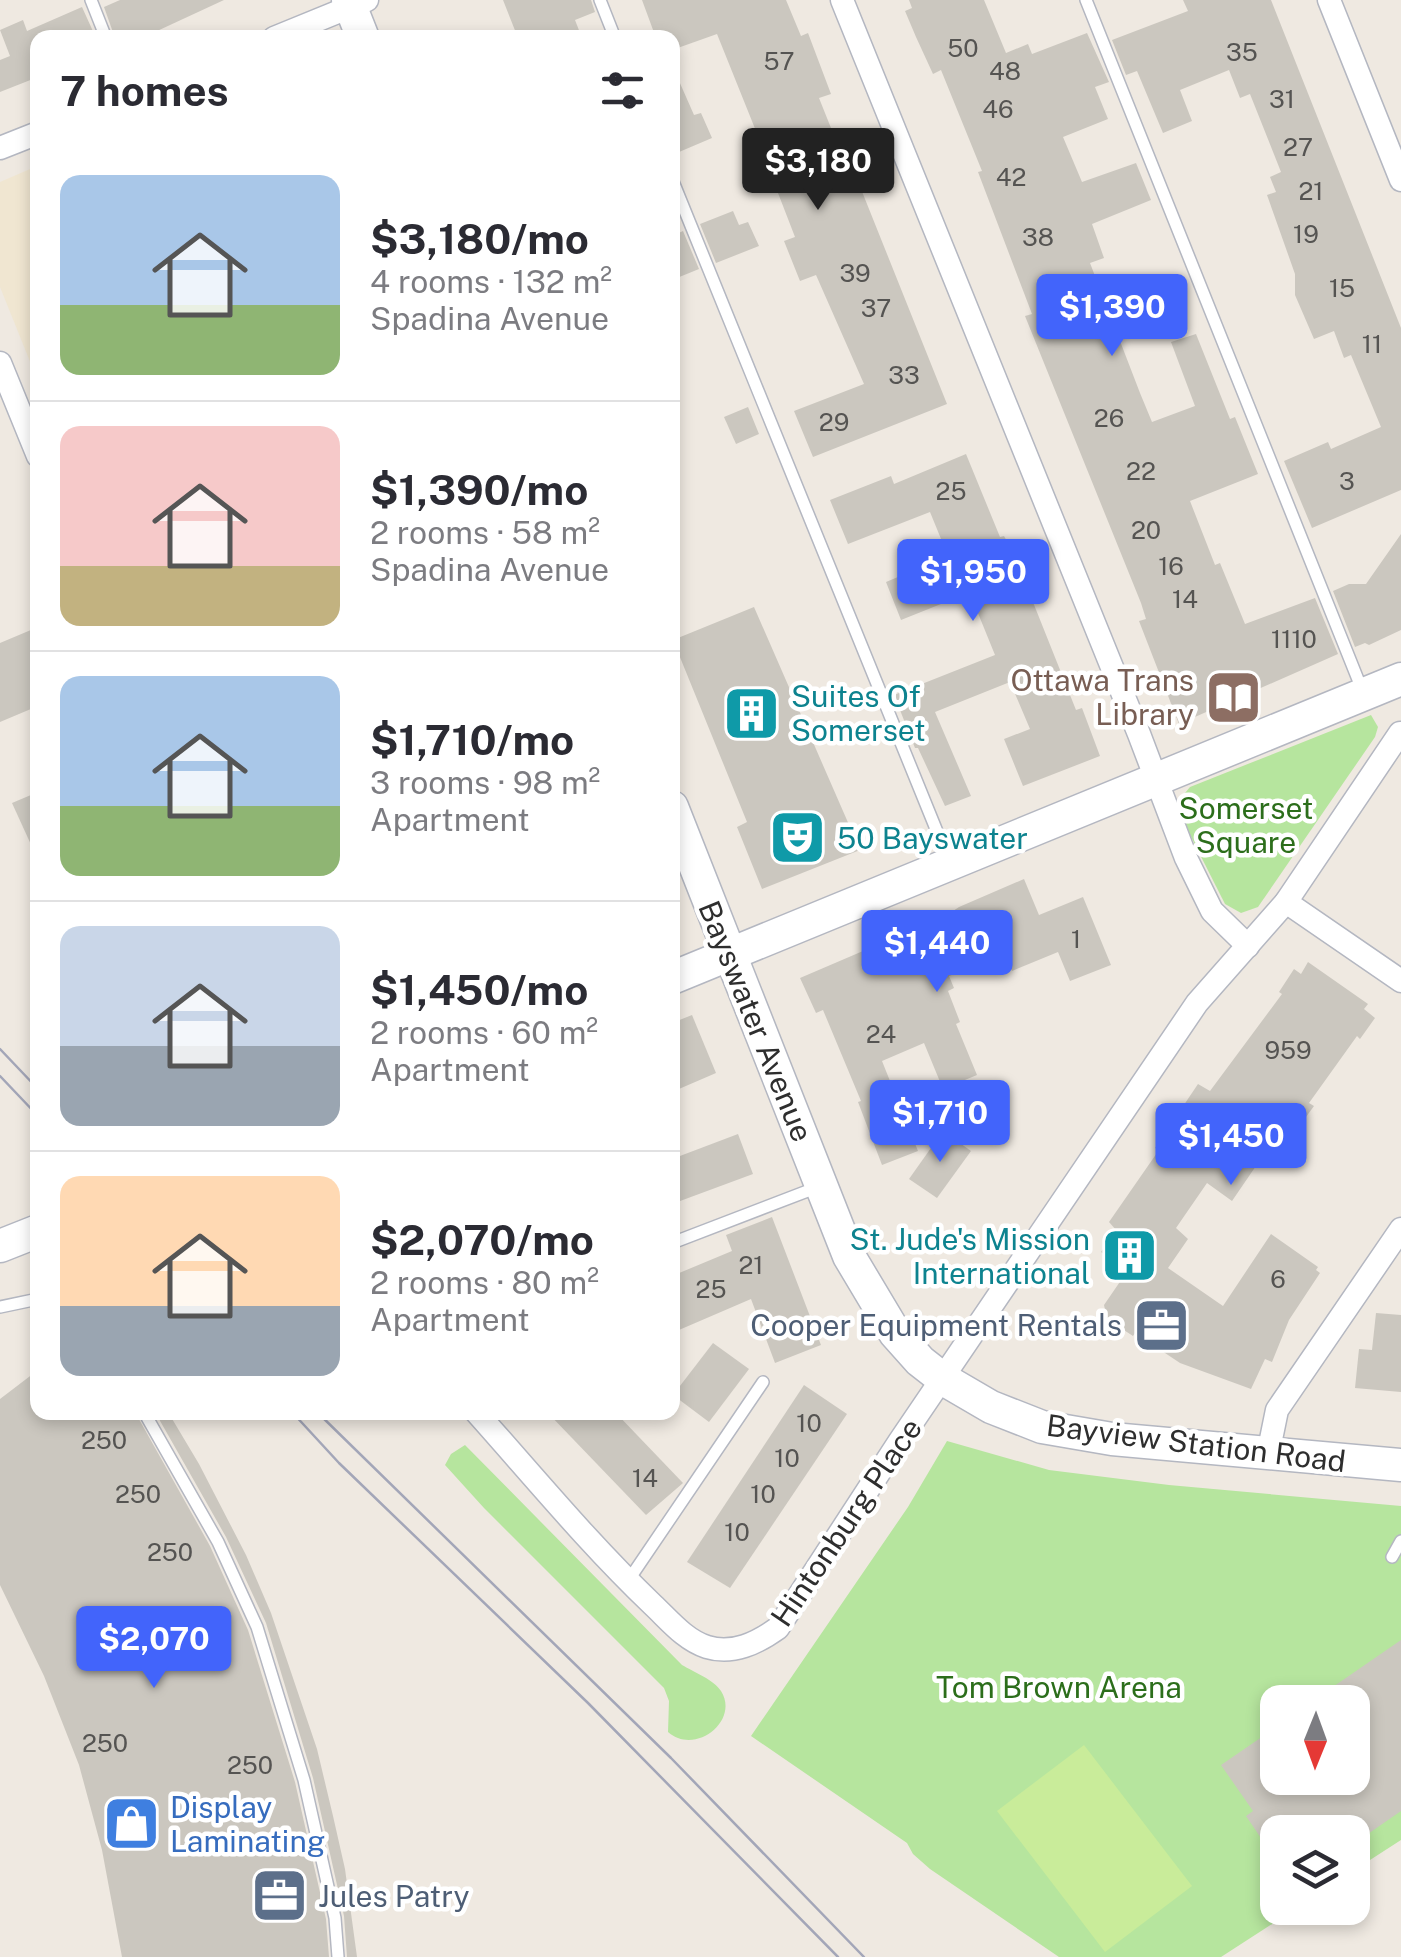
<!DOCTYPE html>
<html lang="en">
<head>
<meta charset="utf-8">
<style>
	body { margin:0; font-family:"Public Sans",sans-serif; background:#f2f2f3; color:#2b2b33; height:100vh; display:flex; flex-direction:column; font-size:38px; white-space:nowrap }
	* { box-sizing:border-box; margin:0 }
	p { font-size:32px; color:#7c7c81 }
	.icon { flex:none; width:55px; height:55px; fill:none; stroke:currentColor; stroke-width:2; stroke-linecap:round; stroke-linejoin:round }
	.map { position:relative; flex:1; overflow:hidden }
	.details { position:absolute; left:30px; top:30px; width:650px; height:1390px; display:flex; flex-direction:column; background:#fff; border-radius:20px; box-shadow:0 5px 15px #0003 }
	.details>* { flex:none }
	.needle { width:65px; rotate:181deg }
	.controls { position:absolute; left:1260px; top:1685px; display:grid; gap:20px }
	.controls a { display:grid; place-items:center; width:110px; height:110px; border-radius:20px; background:#fff; box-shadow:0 5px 15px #0003; font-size:50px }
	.price { position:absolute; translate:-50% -85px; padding:0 22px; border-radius:10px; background:#4264fb; color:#fff; font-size:32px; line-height:65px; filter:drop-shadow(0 2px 5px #0008) }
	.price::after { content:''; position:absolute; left:50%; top:60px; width:30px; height:22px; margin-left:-15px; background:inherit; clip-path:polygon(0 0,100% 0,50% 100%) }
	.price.selected { background:#222; color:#fff }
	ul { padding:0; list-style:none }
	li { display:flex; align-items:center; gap:30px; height:250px; padding:0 30px }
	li+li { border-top:2px solid #e1e1e2 }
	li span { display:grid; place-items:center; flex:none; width:280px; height:200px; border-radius:20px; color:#555 }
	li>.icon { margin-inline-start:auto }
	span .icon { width:120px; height:120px; fill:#fffc; stroke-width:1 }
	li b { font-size:42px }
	h2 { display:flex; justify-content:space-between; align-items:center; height:120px; padding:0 30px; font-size:42px }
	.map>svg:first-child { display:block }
	.education { fill:#f0e6d1 }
	.green { fill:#b6e59e; fill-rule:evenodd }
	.pitch { fill:#c9ec9a }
	.building { fill:#cbc7bf }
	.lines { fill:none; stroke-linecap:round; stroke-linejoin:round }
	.lane-casing { stroke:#b4b7c1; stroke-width:14 }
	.street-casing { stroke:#b4b7c1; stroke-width:25 }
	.secondary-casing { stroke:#b4b7c1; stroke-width:35 }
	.lane { stroke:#fff; stroke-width:11 }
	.street { stroke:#fff; stroke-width:22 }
	.secondary { stroke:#fff; stroke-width:32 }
	.tram { stroke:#a3a6b8; stroke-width:2.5 }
	.labels { text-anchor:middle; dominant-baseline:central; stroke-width:9; stroke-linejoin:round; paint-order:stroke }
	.number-label { font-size:25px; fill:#555452 }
	.education-label { font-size:30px; fill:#785e54; stroke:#fff; text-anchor:end }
	.culture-label { font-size:30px; fill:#0d838f; stroke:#fff; text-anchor:start }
	.park-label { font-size:30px; fill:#2c6e1b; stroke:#fff }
	.street-label { font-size:30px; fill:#2e2e2e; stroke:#fff }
	.service-label { font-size:30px; fill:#4e5e75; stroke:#fff; text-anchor:end }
	.shop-label { font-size:30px; fill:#366cbe; stroke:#fff; text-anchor:start }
</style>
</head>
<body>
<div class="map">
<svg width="1401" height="1957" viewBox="0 0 1401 1957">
	<rect width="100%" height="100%" fill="#efe9e1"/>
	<polygon class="education" points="37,166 37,379 0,287 0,182"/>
	<g class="green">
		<polygon points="1371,715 1378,727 1375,737 1258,907 1241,913 1225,904 1179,813 1180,799 1190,787"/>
		<path d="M 947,1441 L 1049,1470 L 1169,1485 L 1401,1506 L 1401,1840 L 1353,1871 L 1352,1832 L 1278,1832 L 1278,1908 L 1297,1908 L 1221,1957 L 1059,1957 L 930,1869 L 913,1854 L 907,1843 L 751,1736 L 908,1507 ZM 1278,1702 L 1352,1702 L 1352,1778 L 1278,1778 Z"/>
		<path d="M 465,1445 L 682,1665 C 694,1672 714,1680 721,1691 C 740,1721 695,1756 668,1732 L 669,1701 L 664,1688 L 484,1508 L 445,1465 L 451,1454 Z"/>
	</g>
	<polygon class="pitch" points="1084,1745 1192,1886 1105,1952 997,1811"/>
	<g class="building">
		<polygon points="120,0 224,0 142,38 115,38 104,7"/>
		<polygon points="503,0 591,0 595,12 575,20 582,38 518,38"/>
		<polygon points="642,0 786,0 801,36 808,33 831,94 819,98 833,133 830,134 847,175 850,174 854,186 859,184 947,404 813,457 794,411 864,384 816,275 800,281 784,241 795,237 766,162 768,161 717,34 672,50 672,38 656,38"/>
		<polygon points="909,0 984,0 1006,53 1028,44 1032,54 1087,33 1109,82 1095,87 1108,119 1063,137 1082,182 1136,163 1151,200 1092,224 1104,258 1090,263 1140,393 1152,422 1195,406 1171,342 1196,334 1230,419 1235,417 1258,474 1190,501 1215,565 1220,563 1245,624 1315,598 1338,654 1179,724 1139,621 1146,619 1141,603 1025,316 1032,314 978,172 982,171 941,70 933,74 916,37 905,11 912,8"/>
		<polygon points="1183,0 1271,0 1401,328 1401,490 1312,528 1284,461 1328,442 1331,449 1381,427 1351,355 1344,358 1334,331 1314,339 1295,295 1295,274 1267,195 1276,192 1270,177 1281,172 1250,94 1240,98 1229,70 1180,90 1192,121 1163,133 1137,71 1126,75 1112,40 1188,11"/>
		<polygon points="82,7 96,38 38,38 38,77 0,92 0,60 10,56 0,30 23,20 27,31"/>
		<polygon points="672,65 694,115 701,113 712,138 672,155"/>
		<polygon points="733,211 739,225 748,222 759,246 716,263 700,224"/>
		<polygon points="683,231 699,269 672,280 672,236"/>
		<polygon points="748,407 759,434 736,444 724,417"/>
		<polygon points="966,454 1000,537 1004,536 1013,552 1076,710 1082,708 1100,756 1023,786 1004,739 1030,729 1010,682 935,712 971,796 945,806 918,748 915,748 894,695 995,655 971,596 957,601 956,598 901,620 886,582 948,556 930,512 848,544 830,500 891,476 894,484"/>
		<polygon points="1401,534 1401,630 1369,645 1365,643 1355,647 1333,591 1349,584 1366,584"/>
		<polygon points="754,607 860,850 762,889 737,827 747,822 673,640"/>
		<polygon points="38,627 38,706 0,722 0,643"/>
		<polygon points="38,792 38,860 12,803"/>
		<polygon points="1024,879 1039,915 1083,897 1111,965 1070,981 1058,952 1012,971 1004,952 949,976 954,988 948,991 960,1022 956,1024 977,1075 943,1089 924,1043 882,1061 918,1151 882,1165 858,1102 861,1101 823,1010 816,1013 800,978 877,945 881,954 943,929 940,923 952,918 950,913 959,907"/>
		<polygon points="1308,962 1368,1004 1364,1009 1375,1018 1360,1039 1357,1036 1309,1103 1314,1106 1298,1128 1291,1124 1286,1130 1282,1128 1232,1201 1207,1183 1176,1228 1188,1239 1168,1268 1223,1306 1271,1234 1318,1267 1316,1270 1320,1273 1289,1320 1272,1362 1265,1359 1251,1389 1180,1363 1135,1333 1133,1336 1107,1319 1104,1305 1128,1270 1101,1252 1116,1230 1109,1222 1159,1150 1155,1148 1198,1084 1210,1091 1282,994 1279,992 1294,969 1301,974"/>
		<polygon points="692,1015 716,1073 672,1092 672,1023"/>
		<polygon points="943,1131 971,1151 937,1198 909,1179"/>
		<polygon points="738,1134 753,1174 672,1204 672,1159"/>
		<polygon points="772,1217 821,1345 775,1363 751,1299 672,1333 672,1276 732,1251 726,1235"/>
		<polygon points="1376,1313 1401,1315 1401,1392 1355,1388 1359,1349 1372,1350"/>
		<polygon points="713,1343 749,1369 709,1422 673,1395"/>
		<polygon points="38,1370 38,1412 135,1412 210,1546 248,1630 295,1782 326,1919 329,1957 122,1957 102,1850 79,1765 44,1676 0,1585 0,1399"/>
		<polygon points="804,1385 847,1414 730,1588 687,1562"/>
		<polygon points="155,1412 168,1412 199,1464 246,1555 271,1613 317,1749 333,1816 345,1869 357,1957 347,1957 344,1916 313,1778 266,1623 226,1537"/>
		<polygon points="547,1412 615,1412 683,1483 646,1515"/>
		<polygon points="1401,1640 1401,1811 1352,1845 1352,1832 1275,1832 1263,1841 1246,1816 1253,1811 1221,1765 1278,1726 1278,1778 1352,1778 1352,1702 1311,1702"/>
	</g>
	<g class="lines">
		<defs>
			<g id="lane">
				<polyline points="91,0 106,38"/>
				<polyline points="600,0 615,38"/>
				<polyline points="1086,0 1363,692"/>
				<polyline points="672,179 949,861"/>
				<polyline points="672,1243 818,1187"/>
				<polyline points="0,1307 38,1299"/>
				<polyline points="144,1412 218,1542 257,1627 304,1780 335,1918 338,1957"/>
				<polyline points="1392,1557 1401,1541"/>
				<polyline points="628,1581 763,1382"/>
			</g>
			<g id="street">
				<polyline points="842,0 1139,734 1186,858 1212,911 1248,946"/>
				<polyline points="1329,0 1401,180"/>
				<polyline points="274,38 367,0"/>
				<polyline points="0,148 38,133"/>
				<polyline points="0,363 38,456"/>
				<polyline points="1286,902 1401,981"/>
				<path d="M 476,1412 C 534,1477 590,1545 653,1605 C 669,1620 685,1640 707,1647 C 733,1655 757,1643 778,1628 L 899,1442 L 1197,1003 L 1286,902 L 1400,733"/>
				<polyline points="1268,1454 1277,1410 1401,1229"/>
			</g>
			<g id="secondary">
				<polyline points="348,0 363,38"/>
				<polyline points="672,807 849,1256 895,1333 920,1361 943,1379 991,1407 1042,1427 1112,1439 1401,1465"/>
				<polyline points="672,978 1401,679"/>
				<polyline points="0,1246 38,1231"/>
			</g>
		</defs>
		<use href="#lane" class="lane-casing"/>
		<use href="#street" class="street-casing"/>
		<use href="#secondary" class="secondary-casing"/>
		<use href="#lane" class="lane"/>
		<use href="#street" class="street"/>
		<use href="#secondary" class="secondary"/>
		<g class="tram">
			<polyline points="0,1049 38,1089"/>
			<polyline points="0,1076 38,1116"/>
			<polyline points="292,1412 339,1463 588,1703 838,1957"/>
			<polyline points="317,1412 671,1758 864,1957"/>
		</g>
	</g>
	<defs>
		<symbol id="library-square" viewBox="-11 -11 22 22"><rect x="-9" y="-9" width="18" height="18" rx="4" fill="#8d6e63" stroke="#fff"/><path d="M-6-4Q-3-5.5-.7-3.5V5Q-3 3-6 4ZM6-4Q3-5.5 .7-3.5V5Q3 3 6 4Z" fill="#fff"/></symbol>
		<symbol id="building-square" viewBox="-11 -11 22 22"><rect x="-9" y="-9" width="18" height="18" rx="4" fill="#0f9aa8" stroke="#fff"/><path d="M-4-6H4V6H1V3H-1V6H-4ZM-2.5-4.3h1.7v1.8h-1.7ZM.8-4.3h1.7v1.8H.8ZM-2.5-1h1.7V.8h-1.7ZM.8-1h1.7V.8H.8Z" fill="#fff"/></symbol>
		<symbol id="theatre-square" viewBox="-11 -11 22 22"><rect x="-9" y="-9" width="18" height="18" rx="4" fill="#0f9aa8" stroke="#fff"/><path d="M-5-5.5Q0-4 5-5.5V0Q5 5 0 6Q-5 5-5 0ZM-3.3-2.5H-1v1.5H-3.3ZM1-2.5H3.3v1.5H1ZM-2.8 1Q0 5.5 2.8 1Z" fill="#fff"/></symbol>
		<symbol id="office-square" viewBox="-11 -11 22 22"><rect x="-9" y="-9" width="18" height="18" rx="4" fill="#5c6f8a" stroke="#fff"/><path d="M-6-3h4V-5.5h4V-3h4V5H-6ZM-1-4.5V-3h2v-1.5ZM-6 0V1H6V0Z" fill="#fff"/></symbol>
		<symbol id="shop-square" viewBox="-11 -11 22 22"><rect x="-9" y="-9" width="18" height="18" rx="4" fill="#3f7fe0" stroke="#fff"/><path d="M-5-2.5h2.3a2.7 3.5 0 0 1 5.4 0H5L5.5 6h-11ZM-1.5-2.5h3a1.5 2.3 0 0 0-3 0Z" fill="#fff"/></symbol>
	</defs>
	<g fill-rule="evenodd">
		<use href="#library-square" x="1202" y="666" width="63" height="63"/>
		<use href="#building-square" x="720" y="682" width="63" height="63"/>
		<use href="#theatre-square" x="766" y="806" width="63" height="63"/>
		<use href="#building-square" x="1098" y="1224" width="63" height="63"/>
		<use href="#office-square" x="1130" y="1294" width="63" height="63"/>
		<use href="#shop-square" x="100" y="1792" width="63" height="63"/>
		<use href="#office-square" x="248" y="1864" width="63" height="63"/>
	</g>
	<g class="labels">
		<g class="number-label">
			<text x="963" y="48">50</text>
			<text x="1242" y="52">35</text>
			<text x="779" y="61">57</text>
			<text x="1005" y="71">48</text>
			<text x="1282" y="99">31</text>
			<text x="998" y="109">46</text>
			<text x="1298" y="147">27</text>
			<text x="1011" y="177">42</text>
			<text x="1311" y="191">21</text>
			<text x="1306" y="234">19</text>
			<text x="1038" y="237">38</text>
			<text x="855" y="273">39</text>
			<text x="1342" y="288">15</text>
			<text x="876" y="308">37</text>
			<text x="1372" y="344">11</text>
			<text x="904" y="375">33</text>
			<text x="1109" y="418">26</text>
			<text x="834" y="422">29</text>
			<text x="1141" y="471">22</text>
			<text x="1347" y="481">3</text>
			<text x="951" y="491">25</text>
			<text x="1146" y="530">20</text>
			<text x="1171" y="566">16</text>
			<text x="1185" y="599">14</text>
			<text x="1294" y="639">1110</text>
			<text x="1076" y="939">1</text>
			<text x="881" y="1034">24</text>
			<text x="1288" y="1050">959</text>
			<text x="751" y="1265">21</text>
			<text x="1278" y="1279">6</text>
			<text x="711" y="1289">25</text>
			<text x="809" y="1423">10</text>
			<text x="104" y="1440">250</text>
			<text x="787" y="1458">10</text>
			<text x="645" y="1478">14</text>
			<text x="138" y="1494">250</text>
			<text x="763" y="1494">10</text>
			<text x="737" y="1532">10</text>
			<text x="170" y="1552">250</text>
			<text x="105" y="1743">250</text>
			<text x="250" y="1765">250</text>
		</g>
		<g class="education-label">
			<text x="1194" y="680">Ottawa Trans<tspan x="1194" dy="34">Library</tspan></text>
		</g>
		<g class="culture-label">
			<text x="791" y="696">Suites Of<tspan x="791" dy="34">Somerset</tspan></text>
			<text x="837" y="838">50 Bayswater</text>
			<text x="1090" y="1239" text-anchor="end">St. Jude's Mission<tspan x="1090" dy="34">International</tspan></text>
		</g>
		<g class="park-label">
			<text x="1246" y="808">Somerset<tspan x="1246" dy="34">Square</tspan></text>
			<text x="1059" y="1687">Tom Brown Arena</text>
		</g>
		<g class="street-label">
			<text transform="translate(756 1021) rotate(68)">Bayswater Avenue</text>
			<text transform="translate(1196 1443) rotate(7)">Bayview Station Road</text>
			<text transform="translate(846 1522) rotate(-56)">Hintonburg Place</text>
		</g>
		<g class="service-label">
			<text x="1122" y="1325">Cooper Equipment Rentals</text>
			<text x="318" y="1896" text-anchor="start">Jules Patry</text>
		</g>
		<g class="shop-label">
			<text x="170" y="1807">Display<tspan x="170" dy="34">Laminating</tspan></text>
		</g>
	</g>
</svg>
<div class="controls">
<a><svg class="needle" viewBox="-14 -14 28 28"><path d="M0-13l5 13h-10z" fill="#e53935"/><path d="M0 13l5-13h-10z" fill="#7c7c81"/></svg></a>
<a><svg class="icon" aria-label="layers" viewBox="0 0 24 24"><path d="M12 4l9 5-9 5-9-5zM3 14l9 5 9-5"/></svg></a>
</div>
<b class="price selected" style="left:818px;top:213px">$3,180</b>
<b class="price" style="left:1112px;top:359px">$1,390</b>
<b class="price" style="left:973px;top:624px">$1,950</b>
<b class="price" style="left:937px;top:995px">$1,440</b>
<b class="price" style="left:940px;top:1165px">$1,710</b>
<b class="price" style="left:1231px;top:1188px">$1,450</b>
<b class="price" style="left:154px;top:1691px">$2,070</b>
<section class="details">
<h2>7 homes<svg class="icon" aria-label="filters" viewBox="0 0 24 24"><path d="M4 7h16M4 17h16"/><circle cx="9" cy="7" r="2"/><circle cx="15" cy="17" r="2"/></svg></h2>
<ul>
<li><span style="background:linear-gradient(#a9c7e8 65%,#8fb573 0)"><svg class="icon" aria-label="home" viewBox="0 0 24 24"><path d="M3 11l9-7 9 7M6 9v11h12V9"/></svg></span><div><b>$3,180/mo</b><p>4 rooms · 132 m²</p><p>Spadina Avenue</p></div></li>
<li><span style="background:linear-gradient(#f6c9c9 70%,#c2b280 0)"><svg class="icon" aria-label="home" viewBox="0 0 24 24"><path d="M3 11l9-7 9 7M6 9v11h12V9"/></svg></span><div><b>$1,390/mo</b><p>2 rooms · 58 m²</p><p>Spadina Avenue</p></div></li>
<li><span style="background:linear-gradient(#a9c7e8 65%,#8fb573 0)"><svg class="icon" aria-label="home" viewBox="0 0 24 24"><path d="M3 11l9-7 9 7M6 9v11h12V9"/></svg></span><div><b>$1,710/mo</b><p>3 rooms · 98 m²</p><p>Apartment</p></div></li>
<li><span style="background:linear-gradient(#c9d6e8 60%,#9aa5b1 0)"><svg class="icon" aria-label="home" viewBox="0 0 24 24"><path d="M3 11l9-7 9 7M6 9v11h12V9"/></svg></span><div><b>$1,450/mo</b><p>2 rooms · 60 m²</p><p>Apartment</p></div></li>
<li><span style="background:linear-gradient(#ffd9b3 65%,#9aa5b1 0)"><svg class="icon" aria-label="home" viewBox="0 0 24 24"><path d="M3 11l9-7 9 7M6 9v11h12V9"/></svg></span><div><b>$2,070/mo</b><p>2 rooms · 80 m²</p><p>Apartment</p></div></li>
</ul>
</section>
</div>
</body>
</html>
